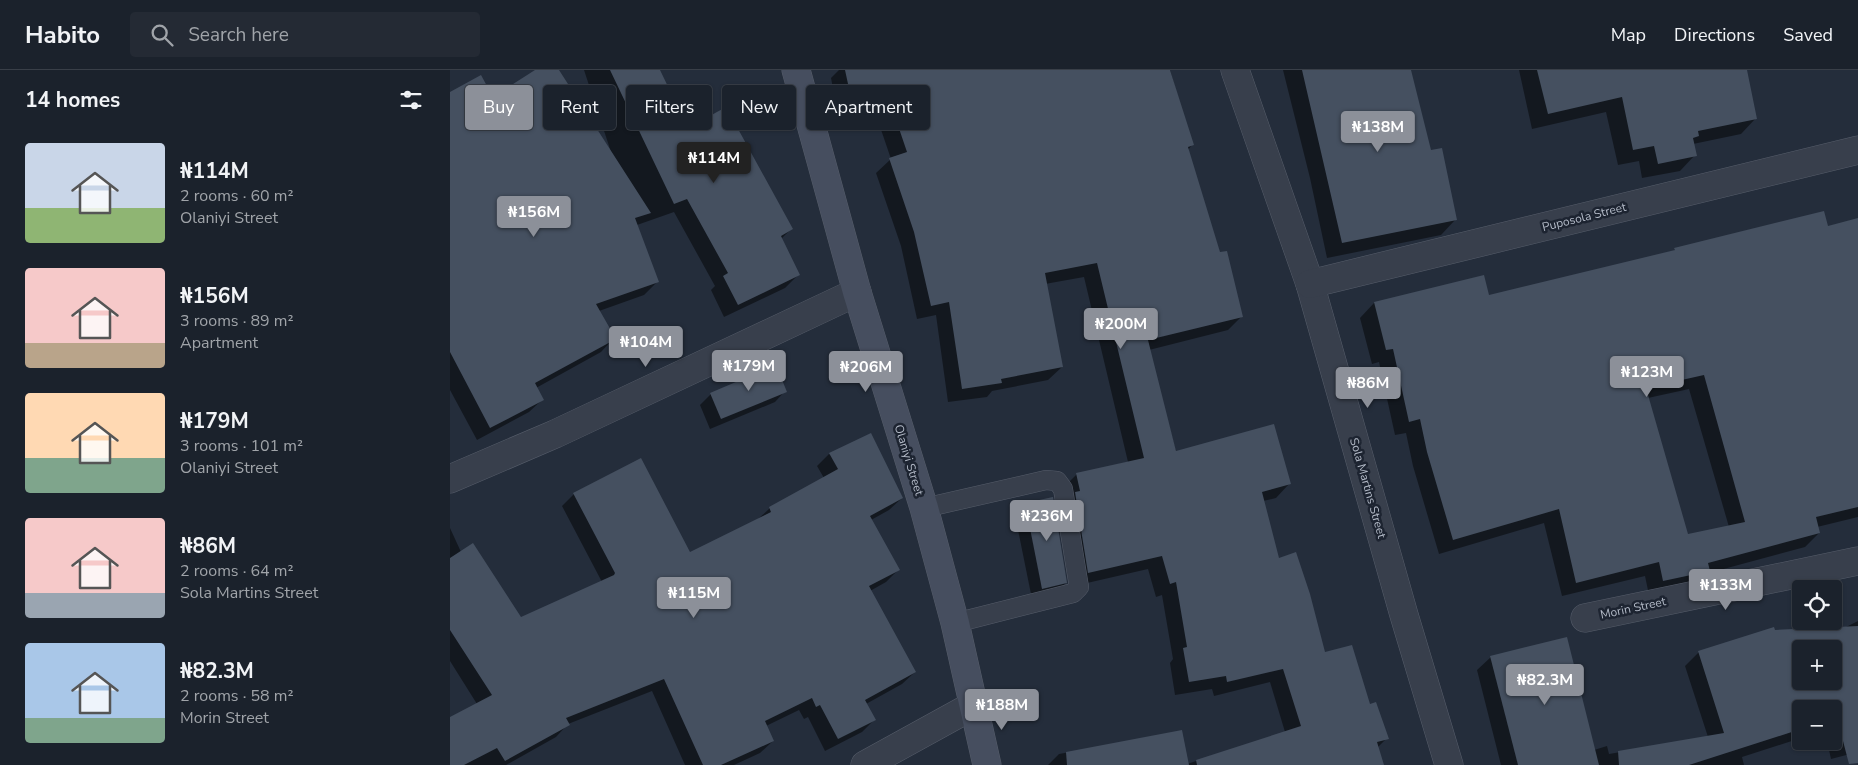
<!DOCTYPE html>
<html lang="en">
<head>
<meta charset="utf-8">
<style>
	body { margin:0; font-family:"Nunito Sans",sans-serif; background:#242a34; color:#f1f3f6; height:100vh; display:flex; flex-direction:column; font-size:19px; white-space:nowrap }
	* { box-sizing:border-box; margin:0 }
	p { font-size:16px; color:#a0a4a9 }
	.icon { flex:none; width:28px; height:28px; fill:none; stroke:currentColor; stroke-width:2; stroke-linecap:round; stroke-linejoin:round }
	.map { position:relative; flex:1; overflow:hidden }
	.details { display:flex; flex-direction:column; background:#1b222c; width:450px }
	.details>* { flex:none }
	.top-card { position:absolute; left:15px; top:15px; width:475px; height:45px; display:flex; gap:10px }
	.fabs { position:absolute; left:1342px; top:510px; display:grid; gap:10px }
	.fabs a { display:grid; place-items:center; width:50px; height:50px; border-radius:5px; background:#1b222c; box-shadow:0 1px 4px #0004,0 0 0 1px #393f48; font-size:25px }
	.price { position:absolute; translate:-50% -42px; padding:0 11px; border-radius:5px; background:#8c9099; color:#fff; font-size:16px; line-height:32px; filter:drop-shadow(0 1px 2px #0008) }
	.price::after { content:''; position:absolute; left:50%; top:30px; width:15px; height:11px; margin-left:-8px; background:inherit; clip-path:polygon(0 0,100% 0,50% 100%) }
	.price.current { background:#222; color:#fff }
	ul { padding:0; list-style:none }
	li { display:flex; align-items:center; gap:15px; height:125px; padding:0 25px }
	li span { display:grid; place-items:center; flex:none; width:140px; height:100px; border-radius:5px; color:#555 }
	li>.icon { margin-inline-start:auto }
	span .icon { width:60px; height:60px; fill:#fffc; stroke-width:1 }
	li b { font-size:21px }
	h2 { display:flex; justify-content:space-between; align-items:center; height:60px; padding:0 25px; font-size:21px }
	.chip { padding:0 18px; border-radius:5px; background:#1b222c; box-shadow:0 1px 4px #0004,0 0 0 1px #393f48; font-size:18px; line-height:45px }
	.chip.current { background:#8c9099; color:#fff }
	header { display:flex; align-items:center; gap:30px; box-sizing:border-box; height:70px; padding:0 25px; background:#1b222c; border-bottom:1px solid #393f48 }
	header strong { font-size:24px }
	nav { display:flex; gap:28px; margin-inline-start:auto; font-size:18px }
	.search { width:350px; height:45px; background:#242a34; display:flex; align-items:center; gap:12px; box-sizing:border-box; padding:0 18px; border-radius:5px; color:#a0a4a9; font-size:19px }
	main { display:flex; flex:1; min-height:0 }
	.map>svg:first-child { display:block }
	.shadow { fill:#0007; fill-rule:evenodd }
	.building { fill:#455060; fill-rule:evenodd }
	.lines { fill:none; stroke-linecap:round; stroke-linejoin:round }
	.lane-casing { stroke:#565d6a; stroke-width:20 }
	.street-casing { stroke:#565d6a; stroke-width:29 }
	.secondary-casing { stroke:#565d6a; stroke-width:29 }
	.lane { stroke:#383f4c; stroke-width:19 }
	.street { stroke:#383f4c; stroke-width:28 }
	.secondary { stroke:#464e5f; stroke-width:28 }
	.labels { text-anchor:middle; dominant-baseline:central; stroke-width:5; stroke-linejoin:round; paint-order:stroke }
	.street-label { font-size:12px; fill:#b3bac7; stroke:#1d2431 }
</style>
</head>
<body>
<header>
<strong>Habito</strong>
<div class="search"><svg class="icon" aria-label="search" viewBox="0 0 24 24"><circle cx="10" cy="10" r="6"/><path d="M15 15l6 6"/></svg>Search here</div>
<nav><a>Map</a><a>Directions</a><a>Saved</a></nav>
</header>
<main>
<section class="details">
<h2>14 homes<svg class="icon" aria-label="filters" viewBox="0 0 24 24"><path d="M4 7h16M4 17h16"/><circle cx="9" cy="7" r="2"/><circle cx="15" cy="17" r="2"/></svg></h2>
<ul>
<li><span style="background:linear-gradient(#c9d6e8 65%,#8fb573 0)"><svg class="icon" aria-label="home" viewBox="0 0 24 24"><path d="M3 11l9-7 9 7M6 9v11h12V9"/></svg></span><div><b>₦114M</b><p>2 rooms · 60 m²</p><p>Olaniyi Street</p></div></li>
<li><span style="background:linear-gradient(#f6c9c9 75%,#b9a48a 0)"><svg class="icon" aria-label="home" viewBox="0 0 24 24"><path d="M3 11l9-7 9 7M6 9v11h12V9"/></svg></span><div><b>₦156M</b><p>3 rooms · 89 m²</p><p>Apartment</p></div></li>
<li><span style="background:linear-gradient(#ffd9b3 65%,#7fa58c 0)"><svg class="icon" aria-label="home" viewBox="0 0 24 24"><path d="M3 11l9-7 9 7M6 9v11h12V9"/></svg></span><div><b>₦179M</b><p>3 rooms · 101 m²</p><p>Olaniyi Street</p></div></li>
<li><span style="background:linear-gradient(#f6c9c9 75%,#9aa5b1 0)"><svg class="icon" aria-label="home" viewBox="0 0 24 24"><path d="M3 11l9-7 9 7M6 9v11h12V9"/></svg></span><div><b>₦86M</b><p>2 rooms · 64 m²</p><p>Sola Martins Street</p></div></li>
<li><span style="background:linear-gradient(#a9c7e8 75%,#7fa58c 0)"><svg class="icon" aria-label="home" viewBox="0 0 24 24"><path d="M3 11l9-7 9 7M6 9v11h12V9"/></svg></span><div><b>₦82.3M</b><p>2 rooms · 58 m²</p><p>Morin Street</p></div></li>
</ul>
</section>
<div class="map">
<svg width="1408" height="695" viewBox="0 0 1408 695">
	<rect width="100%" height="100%" fill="#242d3b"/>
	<g class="shadow">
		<polygon points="88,0 107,0 161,82 134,0 209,0 238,60 342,158 331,169 348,205 335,218 274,247 261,220 265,216 224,142 187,155 207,212 194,225 149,241 164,268 151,282 86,318 93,329 79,342 27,370 0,320 0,24 43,28"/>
		<polygon points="389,0 720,0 742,75 738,80 770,184 792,246 778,260 699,280 726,382 839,414 826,428 813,431 828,489 874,584 919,635 937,668 927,678 933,695 598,695 609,684 731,662 737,694 835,662 820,612 764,626 762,619 725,625 720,593 723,589 712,525 706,527 698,499 624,516 613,418 627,404 678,392 634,207 595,214 612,297 598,310 542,321 537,327 498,332 486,245 467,249 451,176 426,103 441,89 425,42 389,50 381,8"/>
		<polygon points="833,0 960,0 980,81 1006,149 991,165 877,188 860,108"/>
		<polygon points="1069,0 1296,0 1306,48 1291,64 1243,74 1245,85 1230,101 1192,108 1189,91 1168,95 1156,42 1082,59"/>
		<path d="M 1373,142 L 1377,157 L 1408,149 L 1408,447 L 1367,457 L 1369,463 L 1355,477 L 1255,504 L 1244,515 L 1199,525 L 1195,506 L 1112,526 L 1094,453 L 989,484 L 963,396 L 956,363 L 945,365 L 929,292 L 922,294 L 910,248 L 924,233 L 1033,206 L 1038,227 L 1222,182 L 1225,180 ZM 1239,319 L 1279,457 L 1237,465 L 1198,328 Z"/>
		<polygon points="335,321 325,332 260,359 250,335 261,324"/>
		<polygon points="379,384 452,428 439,440 421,450 448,500 436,512 420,521 465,602 452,614 416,634 424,650 412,662 375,681 358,647 354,649 349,640 316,656 323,671 310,683 284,695 235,695 202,621 118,654 106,667 56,695 0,695 0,648 27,634 0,591 0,458 11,482 70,549 152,512 112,436 124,424 239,484 307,450 320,438 374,408 367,396"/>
		<polygon points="576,434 616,513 605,523 582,529 565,445"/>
		<path d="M 1408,551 L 1408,682 L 1381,689 L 1377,671 L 1384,671 L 1384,639 L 1351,639 L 1351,668 L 1292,687 L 1294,695 L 1051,695 L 1027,600 L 1041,587 L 1144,680 L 1157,676 L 1159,684 L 1258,667 L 1235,596 L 1249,582 L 1324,561 L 1394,558 ZM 1351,579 L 1384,579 L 1384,611 L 1351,611 Z"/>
	</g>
	<g class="building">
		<polygon points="85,0 109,0 201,143 185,148 209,212 146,234 166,269 85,313 94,330 40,358 0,282 0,22 31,5 43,27"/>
		<polygon points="160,0 210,0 238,58 276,37 343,159 331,166 350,205 288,235 273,206 278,203 237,129 224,134"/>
		<polygon points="395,0 720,0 744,75 738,77 770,182 777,181 793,247 698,270 726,381 824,354 841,414 812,422 829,488 846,482 860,524 875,582 902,575 920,634 926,632 939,669 927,672 934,695 747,695 746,690 851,656 833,599 777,612 776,606 739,612 733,578 737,577 726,512 720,514 712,486 638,503 625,422 630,421 626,403 694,388 647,193 595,203 613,297 551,309 552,313 512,319 499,232 481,236 464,162 439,88 457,82 439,29 403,37"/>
		<polygon points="852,0 961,0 981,80 992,78 1007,150 892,173"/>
		<polygon points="1087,0 1297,0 1307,49 1248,61 1249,66 1243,68 1247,86 1208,94 1204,76 1183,80 1172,27 1098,44"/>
		<path d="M 1374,141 L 1378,156 L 1408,148 L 1408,437 L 1366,447 L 1370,463 L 1258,493 L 1260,501 L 1213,511 L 1209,492 L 1126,513 L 1109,439 L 1003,470 L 977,382 L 970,349 L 959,352 L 943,279 L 936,280 L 924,232 L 1034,205 L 1039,225 L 1225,180 L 1224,178 ZM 1254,305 L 1295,452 L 1238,464 L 1196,318 Z"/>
		<polygon points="326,295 337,322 271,349 260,323"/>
		<polygon points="421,363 453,428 420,446 450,500 419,516 466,602 415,630 426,650 388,669 370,635 366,637 362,628 315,651 324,671 271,695 253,695 214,609 116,648 120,655 55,691 47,678 14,695 0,695 0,647 42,625 0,560 0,488 23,473 71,547 164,505 165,503 123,423 191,388 240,482 321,442 319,437 388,399 379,383"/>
		<polygon points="603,427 617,513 592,519 575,433"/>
		<path d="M 1408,556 L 1408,693 L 1399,694 L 1387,648 L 1384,649 L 1384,639 L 1351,639 L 1351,659 L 1239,695 L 1169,695 L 1168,681 L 1274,663 L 1248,581 L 1324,557 L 1325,560 ZM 1351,579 L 1384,579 L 1384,611 L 1351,611 Z"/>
		<polygon points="1117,567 1149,695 1068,695 1040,586"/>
		<polygon points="732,660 739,695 617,695 616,682"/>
	</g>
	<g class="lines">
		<defs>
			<polyline id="lane" points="474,438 596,410 607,411 613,419 629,517 623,523 505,553"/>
			<g id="street">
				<polyline points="785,0 860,214 954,545 999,695"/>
				<polyline points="860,214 1408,80"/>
				<polyline points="0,409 105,364 407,222"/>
				<polyline points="1135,548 1408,491"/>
				<polyline points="415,695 524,635"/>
			</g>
			<polyline id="secondary" points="346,0 407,222 474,438 505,553 537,695"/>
		</defs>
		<use href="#lane" class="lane-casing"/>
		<use href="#street" class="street-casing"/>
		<use href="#secondary" class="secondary-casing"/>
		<use href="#lane" class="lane"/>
		<use href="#street" class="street"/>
		<use href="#secondary" class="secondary"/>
	</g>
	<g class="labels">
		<g class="street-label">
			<text transform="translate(1134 147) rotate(-14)">Puposola Street</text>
			<text transform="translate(459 390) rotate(73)">Olaniyi Street</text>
			<text transform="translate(918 418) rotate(74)">Sola Martins Street</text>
			<text transform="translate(1183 538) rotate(-12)">Morin Street</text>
		</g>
	</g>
</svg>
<div class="fabs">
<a><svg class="icon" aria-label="locate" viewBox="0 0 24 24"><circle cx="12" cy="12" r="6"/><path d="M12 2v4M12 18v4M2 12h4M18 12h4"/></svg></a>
<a>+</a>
<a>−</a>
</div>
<b class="price" style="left:928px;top:83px">₦138M</b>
<b class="price current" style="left:264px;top:114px">₦114M</b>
<b class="price" style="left:84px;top:168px">₦156M</b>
<b class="price" style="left:671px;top:280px">₦200M</b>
<b class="price" style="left:196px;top:298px">₦104M</b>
<b class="price" style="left:299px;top:322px">₦179M</b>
<b class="price" style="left:416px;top:323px">₦206M</b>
<b class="price" style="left:1197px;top:328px">₦123M</b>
<b class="price" style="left:918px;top:339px">₦86M</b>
<b class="price" style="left:597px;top:472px">₦236M</b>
<b class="price" style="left:1276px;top:541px">₦133M</b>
<b class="price" style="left:244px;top:549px">₦115M</b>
<b class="price" style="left:1095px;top:636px">₦82.3M</b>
<b class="price" style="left:552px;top:661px">₦188M</b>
<div class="top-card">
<a class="chip current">Buy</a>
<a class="chip">Rent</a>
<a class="chip">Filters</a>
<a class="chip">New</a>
<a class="chip">Apartment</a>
</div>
</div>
</main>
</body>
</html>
